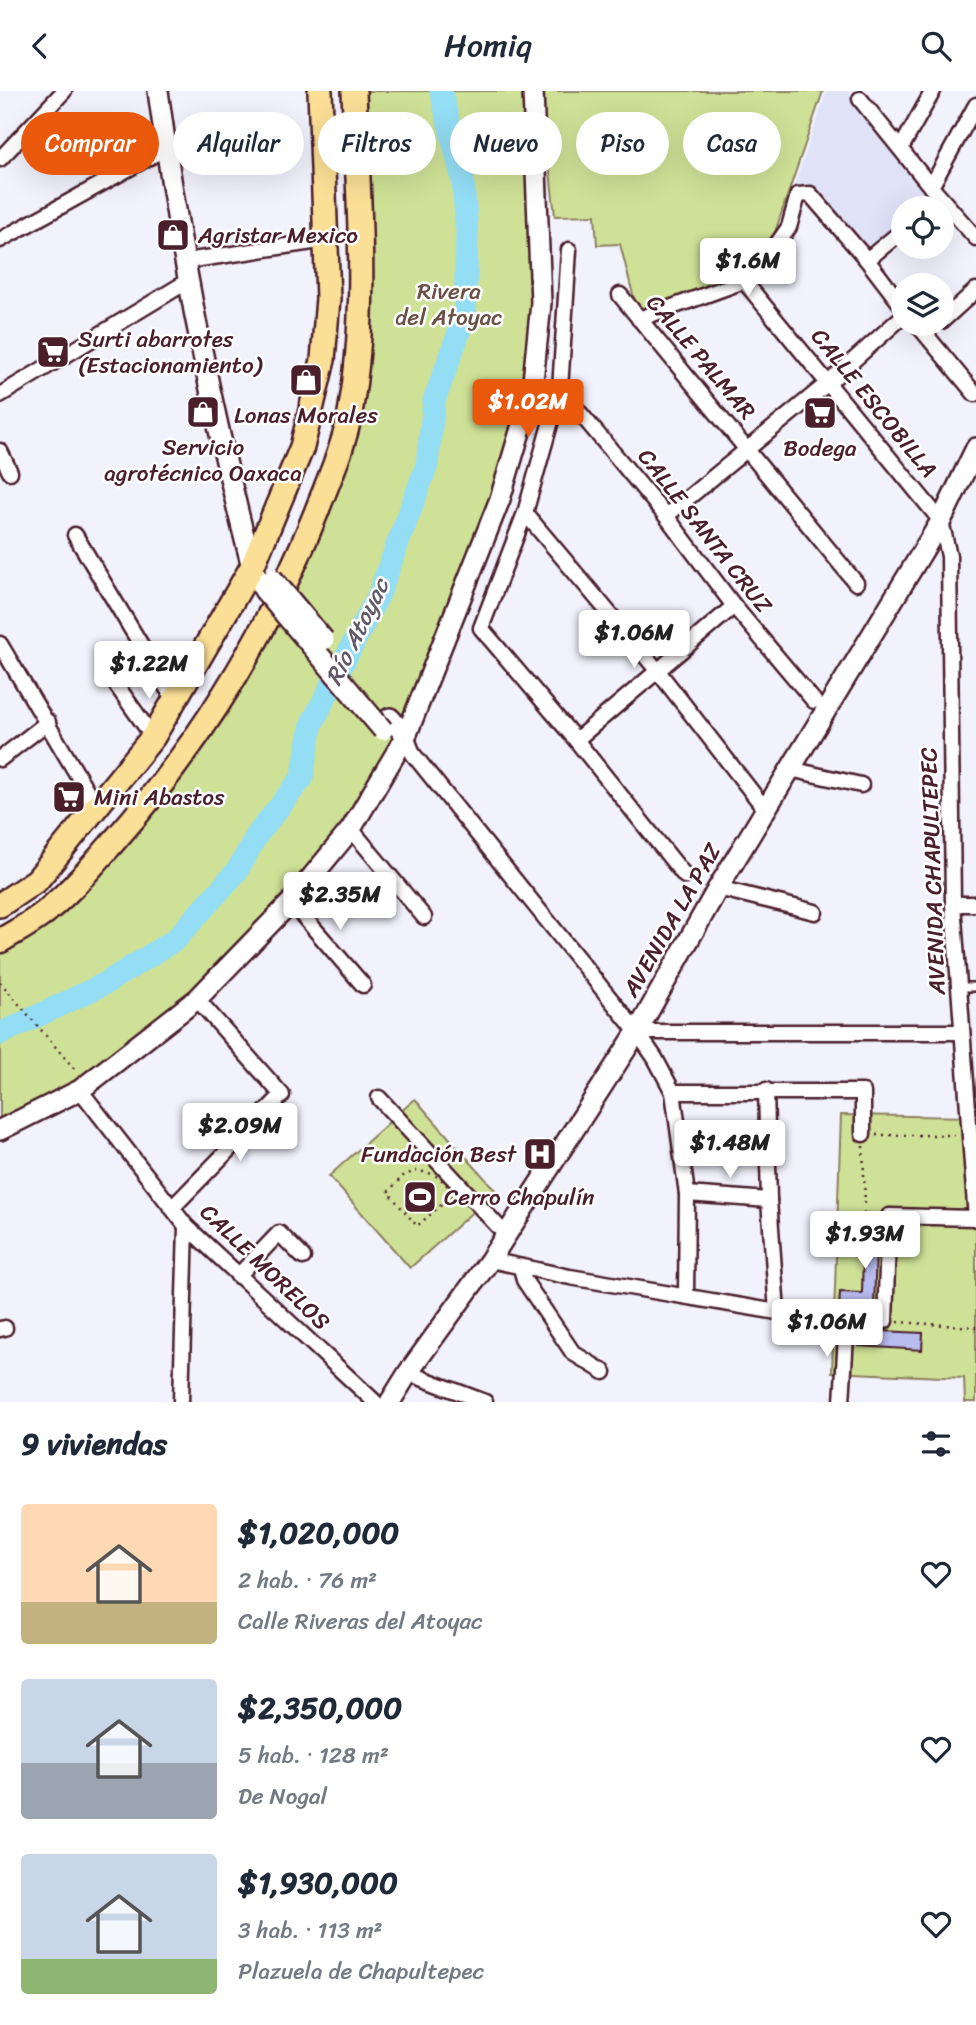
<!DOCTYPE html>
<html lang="es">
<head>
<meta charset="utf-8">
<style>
	body { margin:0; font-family:Sriracha,sans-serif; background:#f2f2f3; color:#1f2937; height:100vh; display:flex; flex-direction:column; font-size:26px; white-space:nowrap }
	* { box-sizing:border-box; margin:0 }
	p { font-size:23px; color:#747a83 }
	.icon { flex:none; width:38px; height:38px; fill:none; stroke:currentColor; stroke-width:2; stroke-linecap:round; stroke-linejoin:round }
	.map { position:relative; height:1311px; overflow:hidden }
	.panel { display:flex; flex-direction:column; background:#fff; flex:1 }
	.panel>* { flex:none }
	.guide { position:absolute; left:21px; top:21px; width:934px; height:63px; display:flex; gap:14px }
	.buttons { position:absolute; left:891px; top:105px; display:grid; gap:14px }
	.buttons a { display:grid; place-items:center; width:63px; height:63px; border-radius:50%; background:#fff; box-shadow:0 7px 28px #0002; font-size:35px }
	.price { position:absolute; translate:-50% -60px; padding:0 16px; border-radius:7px; background:#fff; color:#222; font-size:23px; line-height:46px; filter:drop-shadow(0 2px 4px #0008) }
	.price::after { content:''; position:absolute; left:50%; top:42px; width:21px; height:16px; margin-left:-10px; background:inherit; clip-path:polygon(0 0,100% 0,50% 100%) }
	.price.selected { background:#ea580c; color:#fff }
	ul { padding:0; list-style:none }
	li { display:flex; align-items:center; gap:21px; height:175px; padding:0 21px }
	li span { display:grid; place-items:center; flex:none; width:196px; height:140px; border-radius:7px; color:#555 }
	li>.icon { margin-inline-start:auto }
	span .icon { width:84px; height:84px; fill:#fffc; stroke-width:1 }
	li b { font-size:30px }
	h2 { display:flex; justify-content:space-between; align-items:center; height:84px; padding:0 21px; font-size:30px }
	.tag { padding:0 24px; border-radius:32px; background:#fff; box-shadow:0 7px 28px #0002; font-size:24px; line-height:63px }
	.tag.selected { background:#ea580c; color:#fff }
	header { display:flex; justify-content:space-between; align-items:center; height:91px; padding:0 21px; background:#fff; font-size:32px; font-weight:600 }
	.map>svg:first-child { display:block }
	.built { fill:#e0e2f8 }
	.green { fill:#cfe196; stroke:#8c8060; stroke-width:2 }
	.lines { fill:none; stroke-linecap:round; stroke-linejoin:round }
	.river { stroke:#93ddf5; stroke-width:23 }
	.building { fill:#b8bcee; stroke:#4a1f2b; stroke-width:2 }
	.lane-casing { stroke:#4a1f2b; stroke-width:12 }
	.street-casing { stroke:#4a1f2b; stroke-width:19 }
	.secondary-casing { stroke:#4a1f2b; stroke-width:24 }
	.primary-casing { stroke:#4a1f2b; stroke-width:28 }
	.path { stroke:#4a1f2b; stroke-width:2.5; stroke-dasharray:2 5; stroke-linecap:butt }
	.lane { stroke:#fff; stroke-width:7 }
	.street { stroke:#fff; stroke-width:14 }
	.secondary { stroke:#fff; stroke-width:19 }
	.primary { stroke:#fbdf96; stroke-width:23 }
	.secondary-bridge-casing { stroke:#4a1f2b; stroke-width:24; stroke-linecap:butt }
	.secondary-bridge { stroke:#fff; stroke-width:19 }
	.labels { text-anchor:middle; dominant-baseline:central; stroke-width:5; stroke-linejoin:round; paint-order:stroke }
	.poi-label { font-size:23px; fill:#4a1f2b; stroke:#fff; text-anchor:start }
	.park-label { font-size:23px; fill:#6b5046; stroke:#fff }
	.street-label { font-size:23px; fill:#4a1f2b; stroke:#fff }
	.water-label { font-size:24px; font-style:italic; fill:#605868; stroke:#fff }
</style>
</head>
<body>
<header><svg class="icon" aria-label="back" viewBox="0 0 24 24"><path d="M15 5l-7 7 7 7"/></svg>Homiq<svg class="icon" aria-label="search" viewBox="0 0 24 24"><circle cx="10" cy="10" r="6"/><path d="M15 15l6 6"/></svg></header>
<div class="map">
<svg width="976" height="1311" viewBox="0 0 976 1311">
	<rect width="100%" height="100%" fill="#f1f2fc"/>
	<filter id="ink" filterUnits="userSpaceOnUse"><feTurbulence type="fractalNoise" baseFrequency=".0143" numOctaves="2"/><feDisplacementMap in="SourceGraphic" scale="14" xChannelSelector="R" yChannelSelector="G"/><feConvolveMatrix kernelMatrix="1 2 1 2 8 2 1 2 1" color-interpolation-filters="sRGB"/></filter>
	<g filter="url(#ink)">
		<polygon class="built" points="827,0 848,0 933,106 920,117 903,117 903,131 866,162 816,100 793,99"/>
		<g class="green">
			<polygon points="354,0 535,0 532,300 406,645 351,738 197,908 80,999 0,1034 0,845 48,819 190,657 293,479 349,325"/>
			<polygon points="541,0 823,0 775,141 743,185 637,219 620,153 597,154 595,124 555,125"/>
			<polygon points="415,1008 496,1100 410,1177 329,1085"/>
			<polygon points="841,1024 976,1026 976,1311 965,1311 964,1287 832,1281"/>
		</g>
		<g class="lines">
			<polyline class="river" points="0,943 106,892 176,848 237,780 257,744 302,687 312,632 379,503 427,374 434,310 465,225 467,141 463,90 441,0"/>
		</g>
		<g class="building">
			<polygon points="864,1122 877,1123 874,1219 839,1218 840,1201 862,1202"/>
			<polygon points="860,1239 923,1242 922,1259 859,1255"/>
		</g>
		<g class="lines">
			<defs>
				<polyline id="lane" points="960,896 976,896"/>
				<g id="street">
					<polyline points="860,8 931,96 976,147"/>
					<polyline points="901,57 933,0"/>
					<polyline points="0,68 64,0"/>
					<polyline points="931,96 976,14"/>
					<polyline points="0,149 166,57"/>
					<polyline points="569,159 560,298 525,422 481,537 576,649 685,785"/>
					<polyline points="867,169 903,139"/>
					<polyline points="186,170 326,149"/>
					<polyline points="744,190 941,430 949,465 953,813 976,1128"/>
					<polyline points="620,204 856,492"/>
					<polyline points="639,228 744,190 768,166 789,136 798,104 810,103 867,169 903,216"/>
					<polyline points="942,230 976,199"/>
					<polyline points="917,233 975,303"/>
					<polyline points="560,298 666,425 734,515 814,610"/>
					<polyline points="0,304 188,190"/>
					<polyline points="0,360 10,381"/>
					<polyline points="525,422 657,579 765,718"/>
					<polyline points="666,425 828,292 903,225"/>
					<polyline points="75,444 174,609"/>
					<polyline points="0,553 97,717"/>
					<polyline points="117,595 153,646"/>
					<polyline points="406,645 413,663 637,941 655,967 673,1001 687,1103 686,1205"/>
					<polyline points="576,649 734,515"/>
					<polyline points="0,668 48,631"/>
					<polyline points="790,678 861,694"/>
					<polyline points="351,738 424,826"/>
					<polyline points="718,797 815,821"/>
					<polyline points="291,811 363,894"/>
					<polyline points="953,813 976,813"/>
					<polyline points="637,941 962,941"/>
					<polyline points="80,999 186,1135 375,1311"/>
					<polyline points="766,999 769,1109 777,1221"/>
					<polyline points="673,1001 863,1001 863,1043"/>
					<polyline points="379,1007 506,1144"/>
					<polyline points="687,1103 769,1109"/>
					<polyline points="173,1116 282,1004 197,908"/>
					<polyline points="490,1169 570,1186 777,1221 885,1230 889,1125 976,1127"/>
					<polyline points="521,1176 524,1189 573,1262 604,1281"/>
					<polyline points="238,1185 279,1142 303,1166"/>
					<polyline points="0,1238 5,1237"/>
					<polyline points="408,1282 485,1311"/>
					<polyline points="181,1311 186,1135"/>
					<polyline points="842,1311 847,1228"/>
				</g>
				<g id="secondary">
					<path d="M 158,0 C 180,161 211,319 252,476 L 264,499"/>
					<polyline points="390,627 406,645"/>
					<polyline points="0,1039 80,999 197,908 291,811 351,738 406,645 500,408 532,300 541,212 533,0"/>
					<polyline points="390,1311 408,1282 490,1169 637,941 718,797 941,430 976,357"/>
				</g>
				<g id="primary">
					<polyline points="0,814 37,789 153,646 252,476 302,356 323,269 328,207 320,0"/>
					<path d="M 0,850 C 16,840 35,831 49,818 C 73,798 94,773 115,749 C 200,653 268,542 316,422 C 328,390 344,356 350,322 C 369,216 358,107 354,0"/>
				</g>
			</defs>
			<use href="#lane" class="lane-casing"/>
			<use href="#street" class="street-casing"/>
			<use href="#secondary" class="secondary-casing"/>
			<use href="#primary" class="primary-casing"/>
			<g class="path">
				<polyline points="0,891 77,981"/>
				<polyline points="876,1044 957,1044"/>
				<polyline points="863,1055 865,1114"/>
				<path d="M 415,1080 C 434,1081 444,1087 453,1104 L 417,1135 L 388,1101 L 403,1085 Z"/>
				<polyline points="898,1231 976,1236"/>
			</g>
			<use href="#lane" class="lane"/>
			<use href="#street" class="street"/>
			<use href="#secondary" class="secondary"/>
			<use href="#primary" class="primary"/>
			<defs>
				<g id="secondary-bridge">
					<polyline points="272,487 324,549"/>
					<polyline points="264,499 383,639"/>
				</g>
			</defs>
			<use href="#secondary-bridge" class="secondary-bridge-casing"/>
			<use href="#secondary-bridge" class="secondary-bridge"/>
		</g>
	</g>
	<defs>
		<symbol id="shop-square" viewBox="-11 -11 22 22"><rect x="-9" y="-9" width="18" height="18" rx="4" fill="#4a1f2b" stroke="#fff"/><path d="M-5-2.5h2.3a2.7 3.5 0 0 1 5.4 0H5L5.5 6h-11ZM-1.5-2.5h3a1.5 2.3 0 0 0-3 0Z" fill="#fff"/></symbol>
		<symbol id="supermarket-square" viewBox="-11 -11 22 22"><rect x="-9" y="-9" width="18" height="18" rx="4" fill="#4a1f2b" stroke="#fff"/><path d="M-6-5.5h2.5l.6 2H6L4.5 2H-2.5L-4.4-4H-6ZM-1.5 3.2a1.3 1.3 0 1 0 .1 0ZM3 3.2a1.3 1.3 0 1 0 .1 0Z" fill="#fff"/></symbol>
		<symbol id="hospital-square" viewBox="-11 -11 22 22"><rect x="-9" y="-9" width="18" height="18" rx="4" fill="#4a1f2b" stroke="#fff"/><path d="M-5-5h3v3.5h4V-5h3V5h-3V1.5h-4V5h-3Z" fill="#fff"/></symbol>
		<symbol id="stadium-square" viewBox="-11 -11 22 22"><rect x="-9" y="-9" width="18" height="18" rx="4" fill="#4a1f2b" stroke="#fff"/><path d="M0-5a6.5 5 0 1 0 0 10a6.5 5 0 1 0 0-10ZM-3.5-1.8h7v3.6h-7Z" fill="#fff"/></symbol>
	</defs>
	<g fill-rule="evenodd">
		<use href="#shop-square" x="154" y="125" width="38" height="38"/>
		<use href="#supermarket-square" x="34" y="242" width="38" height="38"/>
		<use href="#shop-square" x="287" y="270" width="38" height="38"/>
		<use href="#shop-square" x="184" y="302" width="38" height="38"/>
		<use href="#supermarket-square" x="801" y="303" width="38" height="38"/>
		<use href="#supermarket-square" x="50" y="687" width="38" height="38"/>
		<use href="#hospital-square" x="521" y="1044" width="38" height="38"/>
		<use href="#stadium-square" x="401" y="1087" width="38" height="38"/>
	</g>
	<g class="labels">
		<g class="poi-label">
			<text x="198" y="144">Agristar Mexico</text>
			<text x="78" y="248">Surti abarrotes<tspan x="78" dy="26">(Estacionamiento)</tspan></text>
			<text x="306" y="324" text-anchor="middle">Lonas Morales</text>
			<text x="203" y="356" text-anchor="middle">Servicio<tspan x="203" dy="26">agrotécnico Oaxaca</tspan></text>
			<text x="820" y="357" text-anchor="middle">Bodega</text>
			<text x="94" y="706">Mini Abastos</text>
			<text x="516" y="1063" text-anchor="end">Fundación Best</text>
			<text x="444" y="1106">Cerro Chapulín</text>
		</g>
		<g class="park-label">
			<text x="449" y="200">Rivera<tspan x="449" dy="26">del Atoyac</tspan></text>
		</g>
		<g class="street-label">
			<text transform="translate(701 266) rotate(50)">CALLE PALMAR</text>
			<text transform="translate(874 312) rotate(51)">CALLE ESCOBILLA</text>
			<text transform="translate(705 440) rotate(52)">CALLE SANTA CRUZ</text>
			<text transform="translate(933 780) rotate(-92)">AVENIDA CHAPULTEPEC</text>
			<text transform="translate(672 829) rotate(-60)">AVENIDA LA PAZ</text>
			<text transform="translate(265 1176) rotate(44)">CALLE MORELOS</text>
		</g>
		<g class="water-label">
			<text transform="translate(357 541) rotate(-64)">Río Atoyac</text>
		</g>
	</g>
</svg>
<div class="buttons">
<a><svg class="icon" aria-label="locate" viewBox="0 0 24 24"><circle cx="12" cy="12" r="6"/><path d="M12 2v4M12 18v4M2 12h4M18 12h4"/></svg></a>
<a><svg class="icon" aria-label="layers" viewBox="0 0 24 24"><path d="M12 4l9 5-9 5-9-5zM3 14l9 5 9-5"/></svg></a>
</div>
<b class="price" style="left:748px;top:207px">$1.6M</b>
<b class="price selected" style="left:528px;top:348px">$1.02M</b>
<b class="price" style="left:634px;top:579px">$1.06M</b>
<b class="price" style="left:149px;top:610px">$1.22M</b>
<b class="price" style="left:340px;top:841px">$2.35M</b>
<b class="price" style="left:240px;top:1072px">$2.09M</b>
<b class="price" style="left:730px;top:1089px">$1.48M</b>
<b class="price" style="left:865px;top:1180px">$1.93M</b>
<b class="price" style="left:827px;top:1268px">$1.06M</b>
<div class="guide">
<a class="tag selected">Comprar</a>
<a class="tag">Alquilar</a>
<a class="tag">Filtros</a>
<a class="tag">Nuevo</a>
<a class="tag">Piso</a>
<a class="tag">Casa</a>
</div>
</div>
<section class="panel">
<h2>9 viviendas<svg class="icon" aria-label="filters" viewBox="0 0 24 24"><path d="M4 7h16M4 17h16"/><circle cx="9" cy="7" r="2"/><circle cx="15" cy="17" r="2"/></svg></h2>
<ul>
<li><span style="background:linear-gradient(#ffd9b3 70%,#c2b280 0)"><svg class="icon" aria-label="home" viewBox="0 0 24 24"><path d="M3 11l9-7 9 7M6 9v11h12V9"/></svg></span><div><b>$1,020,000</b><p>2 hab. · 76 m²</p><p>Calle Riveras del Atoyac</p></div><svg class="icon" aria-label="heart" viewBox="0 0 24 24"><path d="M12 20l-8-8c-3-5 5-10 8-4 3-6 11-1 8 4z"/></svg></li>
<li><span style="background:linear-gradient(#c9d6e8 60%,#9aa5b1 0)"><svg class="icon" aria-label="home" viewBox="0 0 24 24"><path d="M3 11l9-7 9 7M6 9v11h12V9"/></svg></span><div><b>$2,350,000</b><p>5 hab. · 128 m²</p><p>De Nogal</p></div><svg class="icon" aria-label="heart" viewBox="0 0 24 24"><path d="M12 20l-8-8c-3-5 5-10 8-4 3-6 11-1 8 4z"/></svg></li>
<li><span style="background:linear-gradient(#c9d6e8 75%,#8fb573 0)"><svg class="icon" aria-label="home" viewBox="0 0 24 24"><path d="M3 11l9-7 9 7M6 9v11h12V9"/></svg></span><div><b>$1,930,000</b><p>3 hab. · 113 m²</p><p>Plazuela de Chapultepec</p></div><svg class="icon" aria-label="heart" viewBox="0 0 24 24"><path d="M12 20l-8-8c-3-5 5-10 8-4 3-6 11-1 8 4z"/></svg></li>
</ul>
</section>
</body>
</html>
